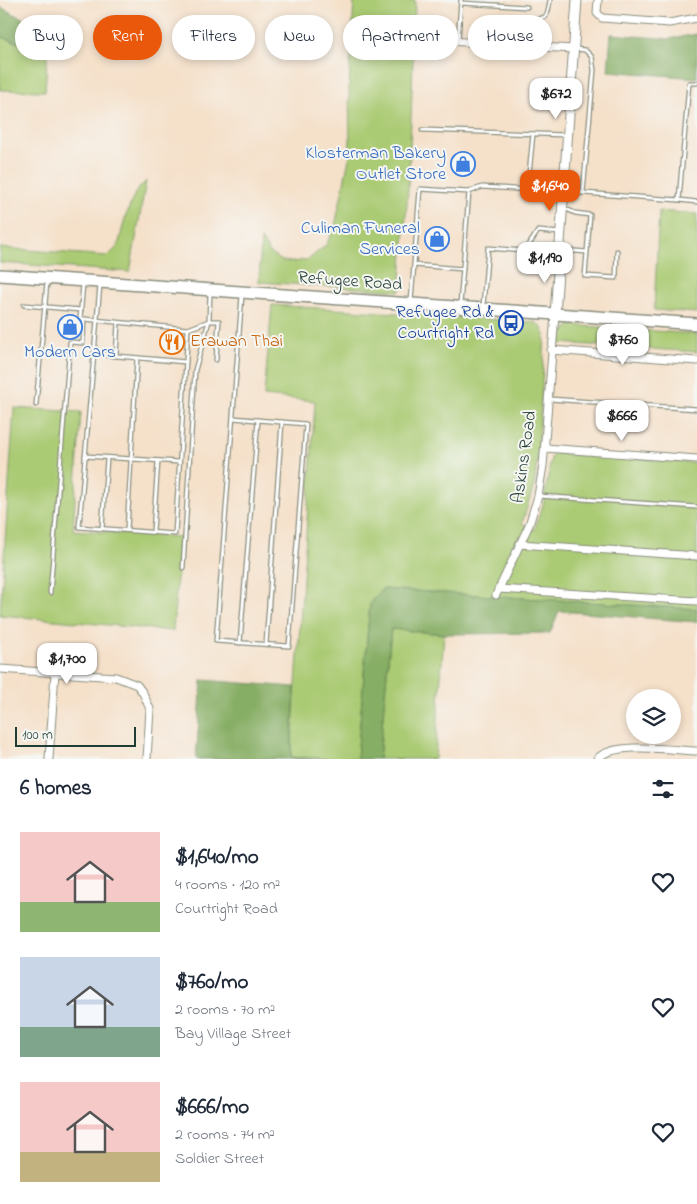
<!DOCTYPE html>
<html lang="en">
<head>
<meta charset="utf-8">
<style>
	body { margin:0; font-family:"Indie Flower",sans-serif; background:#f2f2f3; color:#1f2937; height:100vh; display:flex; flex-direction:column; font-size:19px; white-space:nowrap }
	* { box-sizing:border-box; margin:0 }
	p { font-size:16px; color:#747a83 }
	.icon { flex:none; width:28px; height:28px; fill:none; stroke:currentColor; stroke-width:2; stroke-linecap:round; stroke-linejoin:round }
	.map { position:relative; height:759px; overflow:hidden }
	.drawer { display:flex; flex-direction:column; background:#fff; flex:1 }
	.drawer>* { flex:none }
	.guide { position:absolute; left:15px; top:15px; width:668px; height:45px; display:flex; gap:10px }
	.fabs { position:absolute; left:626px; top:689px; display:grid; gap:10px }
	.fabs a { display:grid; place-items:center; width:55px; height:55px; border-radius:50%; background:#fff; box-shadow:0 2px 8px #0003; font-size:25px }
	.scale { position:absolute; left:15px; bottom:12px; width:121px; box-sizing:border-box; padding-left:5px; border:2px solid #1f3d34; border-top:0; font-size:14px; line-height:18px; white-space:nowrap; color:#1f3d34; -webkit-text-stroke:4px #f6f6f2; paint-order:stroke }
	.price { position:absolute; translate:-50% -42px; padding:0 11px; border-radius:10px; background:#fff; color:#222; font-size:16px; line-height:32px; filter:drop-shadow(0 1px 2px #0008) }
	.price::after { content:''; position:absolute; left:50%; top:30px; width:15px; height:11px; margin-left:-8px; background:inherit; clip-path:polygon(0 0,100% 0,50% 100%) }
	.price.active { background:#ea580c; color:#fff }
	ul { padding:0; list-style:none }
	li { display:flex; align-items:center; gap:15px; height:125px; padding:0 20px }
	li span { display:grid; place-items:center; flex:none; width:140px; height:100px; border-radius:0px; color:#555 }
	li>.icon { margin-inline-start:auto }
	span .icon { width:60px; height:60px; fill:#fffc; stroke-width:1 }
	li b { font-size:21px }
	h2 { display:flex; justify-content:space-between; align-items:center; height:60px; padding:0 20px; font-size:21px }
	.chip { padding:0 18px; border-radius:22px; background:#fff; box-shadow:0 2px 8px #0003; font-size:18px; line-height:45px }
	.chip.active { background:#ea580c; color:#fff }
	.map>svg:first-child { display:block }
	.green { fill:#aaca73; stroke:#648454 }
	.forest { fill:#87ae65; stroke:#53764c }
	.lines { fill:none; stroke-linecap:round; stroke-linejoin:round }
	.service-casing { stroke:#8a8e7e; stroke-width:5.5 }
	.minor-casing { stroke:#8a8e7e; stroke-width:9 }
	.tertiary-casing { stroke:#8a8e7e; stroke-width:11 }
	.primary-casing { stroke:#8a8e7e; stroke-width:14 }
	.service { stroke:#fff; stroke-width:3 }
	.minor { stroke:#fff; stroke-width:7 }
	.tertiary { stroke:#fff; stroke-width:9 }
	.primary { stroke:#fff; stroke-width:11 }
	.labels { text-anchor:middle; dominant-baseline:central; stroke-width:4; stroke-linejoin:round; paint-order:stroke }
	.shop-label { font-size:18px; fill:#366cbe; stroke:#f6f6f2; text-anchor:end }
	.street-label { font-size:18px; fill:#1f3d34; stroke:#f6f6f2 }
	.transit-label { font-size:18px; fill:#164399; stroke:#f6f6f2; text-anchor:end }
	.food-label { font-size:18px; fill:#c56008; stroke:#f6f6f2; text-anchor:start }
</style>
</head>
<body>
<div class="map">
<svg width="697" height="759" viewBox="0 0 697 759">
	<rect width="100%" height="100%" fill="#f6f6f2"/>
	<filter id="ink" filterUnits="userSpaceOnUse"><feTurbulence type="fractalNoise" baseFrequency=".02" numOctaves="2"/><feDisplacementMap in="SourceGraphic" scale="10" xChannelSelector="R" yChannelSelector="G"/><feConvolveMatrix kernelMatrix="1 2 1 2 8 2 1 2 1" color-interpolation-filters="sRGB"/></filter>
	<filter id="wash" filterUnits="userSpaceOnUse"><feTurbulence type="fractalNoise" baseFrequency=".0096" numOctaves="4" result="noise"/><feDisplacementMap in="SourceGraphic" scale="20" xChannelSelector="R" yChannelSelector="G"/><feGaussianBlur stdDeviation="1.12" result="paint"/><feColorMatrix in="noise" values="0 0 0 0 0 0 0 0 0 0 0 0 0 0 0 0 0 1.4 0 .05"/><feComposite in="paint" operator="in"/></filter>
	<g filter="url(#wash)">
		<rect width="100%" height="100%" fill="#f5e0c9"/>
		<g class="green">
			<polygon points="354,0 415,0 409,178 400,291 259,282 261,239 270,253 282,261 294,262 309,259 326,245 335,226 350,154 349,86"/>
			<polygon points="0,36 24,45 48,47 45,91 0,90"/>
			<polygon points="146,181 130,272 0,263 0,248 108,256 118,246 125,218 135,193"/>
			<polygon points="659,211 697,214 697,313 654,310"/>
			<polygon points="272,305 534,322 541,326 545,335 538,456 534,486 522,523 534,530 543,505 551,458 554,453 697,463 697,609 382,589 370,603 357,759 291,758 315,401 264,396"/>
			<polygon points="571,325 697,334 697,352 559,343 563,332"/>
			<polygon points="14,408 81,412 73,530 180,537 173,631 0,615"/>
			<polygon points="391,629 444,634 435,759 379,759"/>
		</g>
		<g class="forest">
			<polygon points="0,7 22,18 50,23 48,47 24,45 0,36"/>
			<polygon points="611,34 669,39 697,34 697,78 608,71"/>
			<polygon points="382,589 697,609 697,622 559,611 550,633 444,634 391,629 379,759 357,759 370,603"/>
			<polygon points="202,680 295,687 291,757 333,759 196,759"/>
		</g>
	</g>
	<g filter="url(#ink)">
		<g class="lines">
			<defs>
				<g id="service">
					<polyline points="461,3 527,7"/>
					<polyline points="458,41 461,0"/>
					<path d="M 524,44 L 529,23 C 545,14 547,24 550,0"/>
					<polyline points="422,130 566,135"/>
					<polyline points="533,134 529,175 564,178"/>
					<polyline points="469,192 482,187 583,193 594,70 592,57 585,50 574,49"/>
					<polyline points="583,193 679,200 689,83 697,83"/>
					<polyline points="679,200 697,202"/>
					<polyline points="587,252 585,276 616,278 617,251"/>
					<polyline points="560,254 575,251 587,252 590,215 575,213 564,208"/>
					<polyline points="414,265 463,269"/>
					<polyline points="100,285 79,527 175,534 188,329 209,321 210,293"/>
					<polyline points="411,302 420,189 469,192 460,305"/>
					<polyline points="24,305 81,310"/>
					<polyline points="483,306 488,248 525,251 538,231 560,233"/>
					<polyline points="84,319 188,329"/>
					<polyline points="94,354 186,362"/>
					<polyline points="116,356 118,323"/>
					<polyline points="549,399 697,409"/>
					<polyline points="36,405 47,282"/>
					<polyline points="233,418 306,424 289,646 216,641 242,295"/>
					<polyline points="85,456 179,462"/>
					<polyline points="539,496 697,507"/>
					<polyline points="102,529 107,458"/>
					<polyline points="127,530 137,358"/>
					<polyline points="153,532 158,461"/>
					<polyline points="183,568 195,370 209,321 219,321 216,360"/>
					<polyline points="50,593 70,342 83,343 84,319 80,319 83,284"/>
					<polyline points="240,643 258,420"/>
					<polyline points="266,644 282,422"/>
				</g>
				<g id="minor">
					<polyline points="598,0 597,13 602,18 669,23 697,18"/>
					<polyline points="417,39 573,49"/>
					<polyline points="551,350 697,361"/>
					<polyline points="545,448 697,459"/>
					<polyline points="519,544 697,556"/>
					<polyline points="498,589 697,601"/>
					<polyline points="496,595 529,525 538,496 543,466 555,315"/>
					<polyline points="0,669 116,677 137,685 143,693 150,709 147,759"/>
					<polyline points="49,759 55,673"/>
					<path d="M 597,759 C 613,741 673,750 697,751"/>
				</g>
				<polyline id="tertiary" points="555,315 577,0"/>
				<polyline id="primary" points="0,275 697,324"/>
			</defs>
			<use href="#service" class="service-casing"/>
			<use href="#minor" class="minor-casing"/>
			<use href="#tertiary" class="tertiary-casing"/>
			<use href="#primary" class="primary-casing"/>
			<use href="#service" class="service"/>
			<use href="#minor" class="minor"/>
			<use href="#tertiary" class="tertiary"/>
			<use href="#primary" class="primary"/>
		</g>
	</g>
	<defs>
		<symbol id="shop-ring" viewBox="-11 -11 22 22"><circle r="9.5" fill="#f6f6f2" stroke="#3f7fe0" stroke-width="1.5"/><path d="M-5-2.5h2.3a2.7 3.5 0 0 1 5.4 0H5L5.5 6h-11ZM-1.5-2.5h3a1.5 2.3 0 0 0-3 0Z" fill="#3f7fe0"/></symbol>
		<symbol id="bus-ring" viewBox="-11 -11 22 22"><circle r="9.5" fill="#f6f6f2" stroke="#1a4fb4" stroke-width="1.5"/><path d="M-5-6H5V4H4V6H2V4H-2V6H-4V4H-5ZM-3.5-4V0h7V-4ZM-3.5 1.2v1.5H-2V1.2ZM2 1.2v1.5H3.5V1.2Z" fill="#1a4fb4"/></symbol>
		<symbol id="restaurant-ring" viewBox="-11 -11 22 22"><circle r="9.5" fill="#f6f6f2" stroke="#e8710a" stroke-width="1.5"/><path d="M-5-6h1v4h1v-4h1v4h1v-4h1v5L-1.5 .5V6h-2V.5L-5-1ZM5-6V6H3V1.5H1.5Q1.5-4 5-6Z" fill="#e8710a"/></symbol>
	</defs>
	<g fill-rule="evenodd">
		<use href="#shop-ring" x="449" y="150" width="28" height="28"/>
		<use href="#shop-ring" x="423" y="225" width="28" height="28"/>
		<use href="#bus-ring" x="497" y="309" width="28" height="28"/>
		<use href="#shop-ring" x="56" y="313" width="28" height="28"/>
		<use href="#restaurant-ring" x="158" y="328" width="28" height="28"/>
	</g>
	<g class="labels">
		<g class="shop-label">
			<text x="446" y="154">Klosterman Bakery<tspan x="446" dy="21">Outlet Store</tspan></text>
			<text x="420" y="229">Culiman Funeral<tspan x="420" dy="21">Services</tspan></text>
			<text x="70" y="353" text-anchor="middle">Modern Cars</text>
		</g>
		<g class="street-label">
			<text transform="translate(350 282) rotate(4)">Refugee Road</text>
			<text transform="translate(525 457) rotate(-82)">Askins Road</text>
		</g>
		<g class="transit-label">
			<text x="494" y="313">Refugee Rd &amp;<tspan x="494" dy="21">Courtright Rd</tspan></text>
		</g>
		<g class="food-label">
			<text x="190" y="342">Erawan Thai</text>
		</g>
	</g>
</svg>
<div class="fabs">
<a><svg class="icon" aria-label="layers" viewBox="0 0 24 24"><path d="M12 4l9 5-9 5-9-5zM3 14l9 5 9-5"/></svg></a>
</div>
<div class="scale">100 m</div>
<b class="price" style="left:556px;top:120px">$672</b>
<b class="price active" style="left:550px;top:212px">$1,640</b>
<b class="price" style="left:545px;top:284px">$1,190</b>
<b class="price" style="left:623px;top:366px">$760</b>
<b class="price" style="left:622px;top:442px">$666</b>
<b class="price" style="left:67px;top:685px">$1,700</b>
<div class="guide">
<a class="chip">Buy</a>
<a class="chip active">Rent</a>
<a class="chip">Filters</a>
<a class="chip">New</a>
<a class="chip">Apartment</a>
<a class="chip">House</a>
</div>
</div>
<section class="drawer">
<h2>6 homes<svg class="icon" aria-label="filters" viewBox="0 0 24 24"><path d="M4 7h16M4 17h16"/><circle cx="9" cy="7" r="2"/><circle cx="15" cy="17" r="2"/></svg></h2>
<ul>
<li><span style="background:linear-gradient(#f6c9c9 70%,#8fb573 0)"><svg class="icon" aria-label="home" viewBox="0 0 24 24"><path d="M3 11l9-7 9 7M6 9v11h12V9"/></svg></span><div><b>$1,640/mo</b><p>4 rooms · 120 m²</p><p>Courtright Road</p></div><svg class="icon" aria-label="heart" viewBox="0 0 24 24"><path d="M12 20l-8-8c-3-5 5-10 8-4 3-6 11-1 8 4z"/></svg></li>
<li><span style="background:linear-gradient(#c9d6e8 70%,#7fa58c 0)"><svg class="icon" aria-label="home" viewBox="0 0 24 24"><path d="M3 11l9-7 9 7M6 9v11h12V9"/></svg></span><div><b>$760/mo</b><p>2 rooms · 70 m²</p><p>Bay Village Street</p></div><svg class="icon" aria-label="heart" viewBox="0 0 24 24"><path d="M12 20l-8-8c-3-5 5-10 8-4 3-6 11-1 8 4z"/></svg></li>
<li><span style="background:linear-gradient(#f6c9c9 70%,#c2b280 0)"><svg class="icon" aria-label="home" viewBox="0 0 24 24"><path d="M3 11l9-7 9 7M6 9v11h12V9"/></svg></span><div><b>$666/mo</b><p>2 rooms · 74 m²</p><p>Soldier Street</p></div><svg class="icon" aria-label="heart" viewBox="0 0 24 24"><path d="M12 20l-8-8c-3-5 5-10 8-4 3-6 11-1 8 4z"/></svg></li>
</ul>
</section>
</body>
</html>
